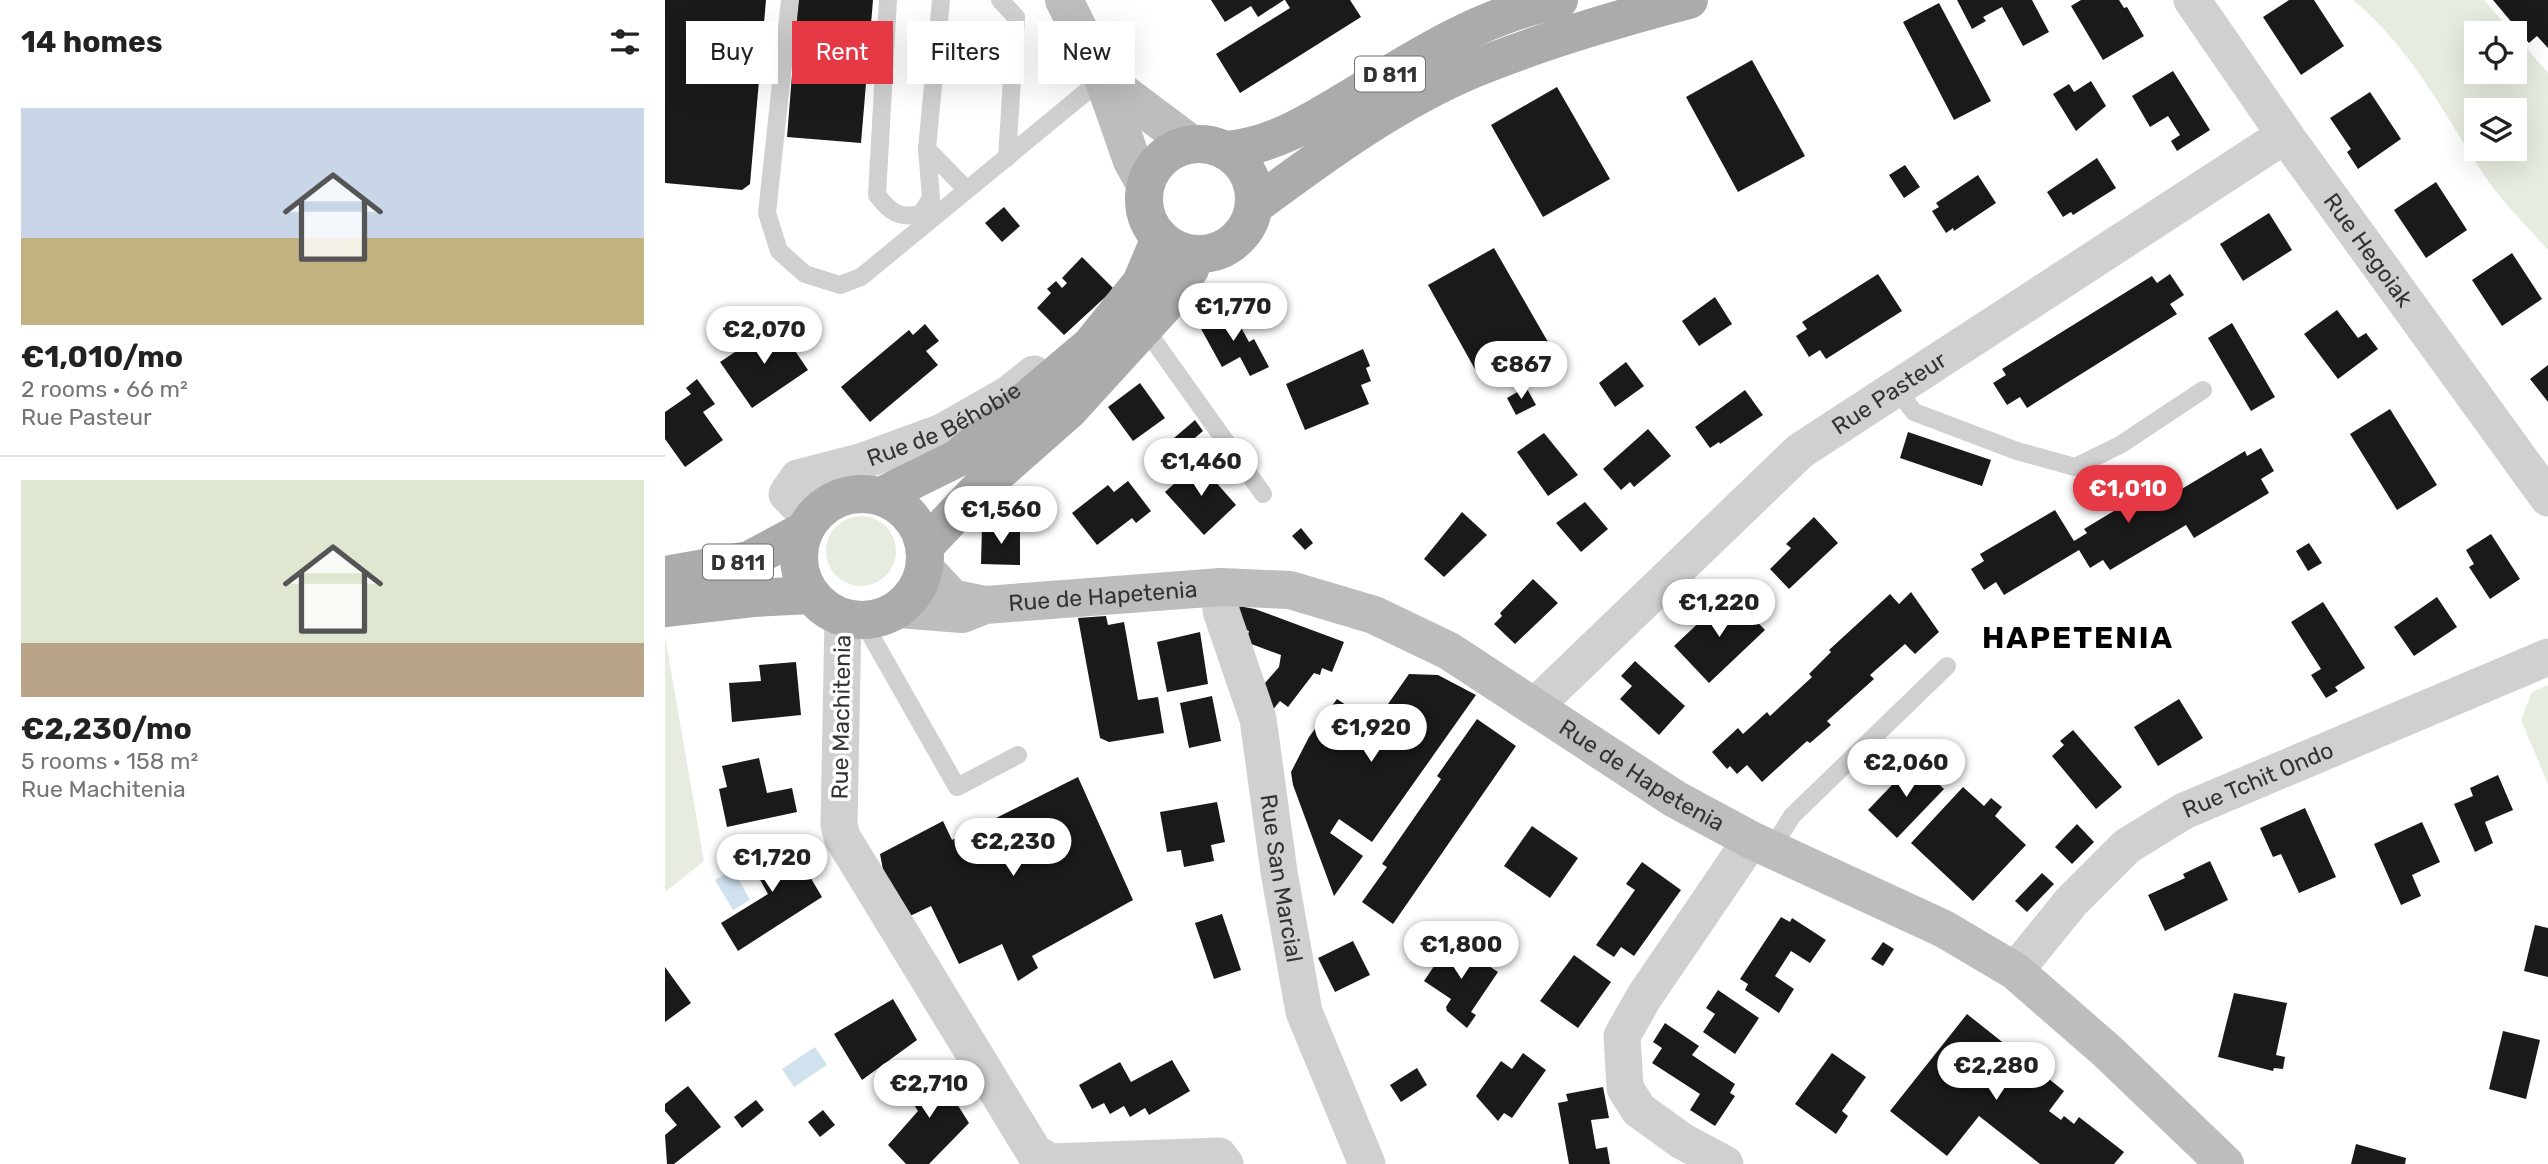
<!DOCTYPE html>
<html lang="en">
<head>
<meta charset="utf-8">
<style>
	body { margin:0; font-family:Rubik,sans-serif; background:#f2f2f2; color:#222; height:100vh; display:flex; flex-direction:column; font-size:26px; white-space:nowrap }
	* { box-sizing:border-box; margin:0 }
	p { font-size:23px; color:#767676 }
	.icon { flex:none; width:38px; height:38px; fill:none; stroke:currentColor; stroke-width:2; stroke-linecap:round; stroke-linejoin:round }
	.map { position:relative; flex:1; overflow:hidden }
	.details { display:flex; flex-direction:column; background:#fff; width:665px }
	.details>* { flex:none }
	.top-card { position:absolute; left:21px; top:21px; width:665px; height:63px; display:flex; gap:14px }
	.fabs { position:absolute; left:1799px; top:21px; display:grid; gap:14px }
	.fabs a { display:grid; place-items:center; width:63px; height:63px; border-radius:0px; background:#fff; box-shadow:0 7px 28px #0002; font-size:35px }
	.price { position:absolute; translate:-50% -60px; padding:0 16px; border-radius:24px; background:#fff; color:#222; font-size:23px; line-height:46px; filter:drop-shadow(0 2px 4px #0008) }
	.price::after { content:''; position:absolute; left:50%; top:42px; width:21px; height:16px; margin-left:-10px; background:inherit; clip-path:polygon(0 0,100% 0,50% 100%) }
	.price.current { background:#e63946; color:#fff }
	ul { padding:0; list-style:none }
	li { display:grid; align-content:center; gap:14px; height:371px; padding:0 21px }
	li+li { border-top:2px solid #e0e0e0 }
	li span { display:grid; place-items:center; height:217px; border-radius:0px; color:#555 }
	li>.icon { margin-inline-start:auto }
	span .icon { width:126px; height:126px; fill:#fffc; stroke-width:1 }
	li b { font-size:30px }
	h2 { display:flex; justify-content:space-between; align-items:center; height:84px; padding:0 21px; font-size:30px }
	.chip { padding:0 24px; border-radius:0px; background:#fff; box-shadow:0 7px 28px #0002; font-size:24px; line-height:63px }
	.chip.current { background:#e63946; color:#fff }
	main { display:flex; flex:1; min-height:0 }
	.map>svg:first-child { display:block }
	.green { fill:#e6ecdf; fill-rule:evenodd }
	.water { fill:#cfe2ee }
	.building { fill:#1a1a1a }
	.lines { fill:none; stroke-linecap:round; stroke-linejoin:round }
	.lane { stroke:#d0d0d0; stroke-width:18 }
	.street { stroke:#d0d0d0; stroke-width:37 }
	.secondary { stroke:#bdbdbd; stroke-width:38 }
	.primary { stroke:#ababab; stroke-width:38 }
	.labels { text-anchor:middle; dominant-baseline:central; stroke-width:7; stroke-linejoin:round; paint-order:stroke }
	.shield { fill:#fff; stroke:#707070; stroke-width:2 }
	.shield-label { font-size:21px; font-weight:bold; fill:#333 }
	.street-label { font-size:23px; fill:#333; stroke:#fff }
	.district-label { font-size:30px; font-weight:bold; letter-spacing:2px; fill:#000; stroke:#fff }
</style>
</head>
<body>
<main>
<section class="details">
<h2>14 homes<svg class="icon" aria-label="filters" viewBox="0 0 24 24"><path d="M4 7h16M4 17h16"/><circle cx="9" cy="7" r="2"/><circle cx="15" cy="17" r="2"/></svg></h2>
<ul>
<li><span style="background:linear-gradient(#c9d6e8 60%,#c2b280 0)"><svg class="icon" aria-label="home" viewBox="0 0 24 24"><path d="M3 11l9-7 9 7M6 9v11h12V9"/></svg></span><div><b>€1,010/mo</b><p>2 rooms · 66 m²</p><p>Rue Pasteur</p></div></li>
<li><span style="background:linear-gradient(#dfe7d0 75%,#b9a48a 0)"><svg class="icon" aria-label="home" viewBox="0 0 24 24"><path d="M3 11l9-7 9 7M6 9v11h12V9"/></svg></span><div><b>€2,230/mo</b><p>5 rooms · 158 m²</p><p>Rue Machitenia</p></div></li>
</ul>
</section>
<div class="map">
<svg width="1883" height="1164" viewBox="0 0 1883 1164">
	<rect width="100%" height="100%" fill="#fff"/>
	<g class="green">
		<path d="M 1688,0 L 1819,0 L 1848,33 L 1811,33 L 1811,72 L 1850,72 L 1850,35 L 1883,73 L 1883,250 C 1863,227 1840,205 1823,181 C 1781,118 1747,48 1688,0 ZM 1850,110 L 1850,149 L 1811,149 L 1811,110 Z"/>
		<circle cx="196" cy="551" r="35"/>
		<polygon points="0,636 39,861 0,892"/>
		<polygon points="1883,685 1883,784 1856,720 1867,692"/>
	</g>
	<g class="water">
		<polygon points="68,869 85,900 68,910 50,880"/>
		<polygon points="150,1047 162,1065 129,1087 117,1069"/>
	</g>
	<g class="building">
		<polygon points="0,0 101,0 85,184 77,190 0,183"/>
		<polygon points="133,0 208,0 196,143 122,137"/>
		<polygon points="546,0 619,0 593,17 586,6 560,22"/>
		<polygon points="620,0 685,0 696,17 575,93 551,54 625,8"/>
		<polygon points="1292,0 1367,0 1384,32 1358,46 1337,7 1318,17 1321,21 1307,29"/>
		<polygon points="1416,0 1454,0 1459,8 1462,7 1479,36 1438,60 1406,6"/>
		<polygon points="1624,0 1649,0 1679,46 1636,75 1598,17"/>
		<polygon points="1828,0 1883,0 1883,48 1872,36 1864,43"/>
		<polygon points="1274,3 1326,101 1289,120 1238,22"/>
		<polygon points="1087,60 1140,156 1073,192 1021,97"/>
		<polygon points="1508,71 1545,130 1512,151 1506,141 1515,135 1503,116 1485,127 1467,96"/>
		<polygon points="1426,81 1441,106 1411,131 1388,94 1404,84 1409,92"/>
		<polygon points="892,87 945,179 878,217 826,125"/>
		<polygon points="1705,92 1736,139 1693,169 1682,152 1686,149 1665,118"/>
		<polygon points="1432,158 1451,188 1408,215 1406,212 1398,217 1382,192"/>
		<polygon points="1240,165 1255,187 1239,198 1224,175"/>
		<polygon points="1313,175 1331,203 1289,231 1288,228 1281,233 1267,211 1274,207 1271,203"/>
		<polygon points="1771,182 1802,230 1761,258 1729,210"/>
		<polygon points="339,207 355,226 337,242 320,223"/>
		<polygon points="1604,213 1627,250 1578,281 1555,244"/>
		<polygon points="829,248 883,342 816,380 763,285"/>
		<polygon points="1847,253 1877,299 1837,326 1807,280"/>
		<polygon points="417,257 449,289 399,335 372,308 386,293 382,289 391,281 397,288 402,283 397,278"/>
		<polygon points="1213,274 1237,311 1161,359 1155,350 1144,357 1131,336 1142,329 1137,322"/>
		<polygon points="1505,274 1519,295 1505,304 1512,314 1362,408 1355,397 1342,405 1328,383 1341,375 1337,369 1487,276 1492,283"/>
		<polygon points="1050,297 1067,324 1034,346 1017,321"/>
		<polygon points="566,309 584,342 589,339 604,367 585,376 575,357 557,367 535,327"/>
		<polygon points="1672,310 1693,338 1701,333 1713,349 1673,379 1639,334"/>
		<polygon points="1567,323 1610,397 1586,411 1543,338"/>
		<polygon points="112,324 143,370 87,408 55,362"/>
		<polygon points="260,324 274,341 261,351 273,365 205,422 176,387 244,330 248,335"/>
		<polygon points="698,349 705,366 701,368 706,381 696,385 704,404 640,430 621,384"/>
		<polygon points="961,362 979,386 950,407 934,383"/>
		<polygon points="1883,365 1883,402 1865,379"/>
		<polygon points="32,379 50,404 38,412 58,440 20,467 0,439 0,412 26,394 21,388"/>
		<polygon points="475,383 500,418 468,441 443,407"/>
		<polygon points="861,387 871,405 851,415 842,398"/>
		<polygon points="1080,390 1098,415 1055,444 1054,442 1045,448 1030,427"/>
		<polygon points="1725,409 1772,485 1732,510 1685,434"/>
		<polygon points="530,420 538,431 518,448 509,438"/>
		<polygon points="983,429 1006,456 969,487 965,482 956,490 938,469"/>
		<polygon points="1243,432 1326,460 1317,486 1235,458"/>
		<polygon points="879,433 913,475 883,496 852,452"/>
		<polygon points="1596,448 1609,471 1596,479 1604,493 1529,538 1521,525 1445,570 1438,560 1425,568 1414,550 1339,595 1331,582 1319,590 1306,569 1319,561 1315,554 1390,510 1409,541 1422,533 1419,529 1497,482 1505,496 1580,451 1582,456"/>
		<polygon points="533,462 571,505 539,535 500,492"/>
		<polygon points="463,481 486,511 471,523 467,518 432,545 407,513 443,485 449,492"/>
		<polygon points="920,502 943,529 916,552 891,523"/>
		<polygon points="797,512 822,535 779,577 759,559"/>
		<polygon points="1149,517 1173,543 1124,589 1105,569 1126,548 1121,544"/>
		<polygon points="317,527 355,528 355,565 316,564"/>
		<polygon points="636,528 648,543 640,550 627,536"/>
		<polygon points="1826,534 1855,579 1825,599 1804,567 1809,564 1801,550"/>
		<polygon points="1644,543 1657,563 1643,571 1631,551"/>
		<polygon points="868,579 893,603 850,644 829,624 837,616 835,613"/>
		<polygon points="1246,592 1274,632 1250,654 1240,644 1205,675 1209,679 1162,721 1166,725 1145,743 1142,741 1097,782 1082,765 1072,774 1065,766 1062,769 1047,752 1073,728 1078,734 1102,712 1105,716 1147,677 1144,674 1166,652 1164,650 1225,594 1234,604"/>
		<polygon points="1068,597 1100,630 1044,683 1009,646 1043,614 1046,618"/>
		<polygon points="1772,597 1792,627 1749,656 1729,627"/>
		<polygon points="1658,602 1700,668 1670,687 1673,691 1661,698 1646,675 1656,669 1626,622"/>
		<polygon points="568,605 590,609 679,642 667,672 657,668 655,675 649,673 623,707 615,701 602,717 593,691 614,667 616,655 581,642 584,631 574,628"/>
		<polygon points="441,616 443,625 459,622 473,700 493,697 499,733 444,742 435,738 413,618"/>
		<polygon points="535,632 543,684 502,692 492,642"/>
		<polygon points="970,661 1020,706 994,735 955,699 967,686 956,676"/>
		<polygon points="131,662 136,715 67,722 64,683 96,681 94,665"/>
		<polygon points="744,674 773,675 811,695 707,842 674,819 665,833 698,856 669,896 628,785 626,772 644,737 672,699 709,724"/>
		<polygon points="547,696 556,741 524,748 515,703"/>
		<polygon points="1514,699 1538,738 1493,766 1469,727"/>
		<polygon points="812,719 851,746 728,924 697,902 722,867 717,864 776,779 772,776"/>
		<polygon points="1408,730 1457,787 1431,809 1387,756 1399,745 1395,741"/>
		<polygon points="94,758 102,793 127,788 132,812 62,827 54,789 62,787 57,766"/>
		<polygon points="1250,761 1279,789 1232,838 1203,810"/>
		<polygon points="1833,775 1848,810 1820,822 1828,843 1810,852 1789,804 1808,796 1805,788"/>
		<polygon points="413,777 468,900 367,956 373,968 353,981 337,944 294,964 266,906 245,916 219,875 215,854 278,821 287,840"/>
		<polygon points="1298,787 1319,806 1326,798 1337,807 1330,816 1361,845 1308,901 1246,843"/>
		<polygon points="552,802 560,842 546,845 549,861 519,867 516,850 502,852 495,812"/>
		<polygon points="1640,808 1671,877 1634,893 1616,854 1608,857 1595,828"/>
		<polygon points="1757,822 1775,862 1747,875 1756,896 1736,905 1709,844"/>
		<polygon points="1412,824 1429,842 1407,864 1390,847"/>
		<polygon points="867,826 913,858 885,898 839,866"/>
		<polygon points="119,839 134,866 138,865 157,897 73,951 56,923 103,894 79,851 101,845 102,848"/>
		<polygon points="1545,861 1563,900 1500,931 1483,895 1520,878 1518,874"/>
		<polygon points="977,862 1016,890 969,956 956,947 949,957 931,945 970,890 961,884"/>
		<polygon points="1377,873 1389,884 1362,912 1350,901"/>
		<polygon points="557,914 576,970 549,979 530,923"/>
		<polygon points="1116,917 1125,922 1127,918 1161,940 1145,963 1126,951 1110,976 1129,989 1114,1013 1080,990 1083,984 1075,979"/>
		<polygon points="1870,925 1883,928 1883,977 1859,971"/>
		<polygon points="688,941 705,975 670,992 653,958"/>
		<polygon points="786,941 833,972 806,1012 811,1015 802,1028 782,1011 781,1007 786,999 759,981"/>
		<polygon points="1218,942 1229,949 1218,966 1206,959"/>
		<polygon points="909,955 946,982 913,1028 875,1001"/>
		<polygon points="0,967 26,1003 0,1022"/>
		<polygon points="1053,990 1094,1018 1070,1054 1038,1032 1050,1014 1041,1008"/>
		<polygon points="1569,993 1622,1003 1611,1055 1620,1057 1618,1069 1609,1068 1608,1071 1553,1057"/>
		<polygon points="228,999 252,1040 197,1080 169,1034"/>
		<polygon points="1302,1014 1399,1091 1384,1111 1396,1120 1399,1116 1409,1124 1414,1117 1459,1152 1449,1164 1375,1164 1314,1116 1282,1156 1225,1111"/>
		<polygon points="1000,1023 1034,1046 1027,1055 1070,1084 1065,1093 1070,1096 1050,1126 1025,1110 1035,1094 987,1063 997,1048 988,1042"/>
		<polygon points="1838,1031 1875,1040 1861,1099 1824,1089"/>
		<polygon points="858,1053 881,1070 847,1118 839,1113 833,1121 811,1096 836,1061 847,1069"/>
		<polygon points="1167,1053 1201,1077 1177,1111 1183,1116 1171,1134 1130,1104"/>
		<polygon points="507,1060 525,1091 484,1115 480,1108 465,1117 459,1106 445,1114 439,1103 427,1109 414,1085 455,1062 466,1082"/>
		<polygon points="268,1066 304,1123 264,1164 241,1164 223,1145 253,1111 237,1087"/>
		<polygon points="752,1068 762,1085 736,1102 725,1085"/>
		<polygon points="23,1086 56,1127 9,1164 2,1164 0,1135 12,1125 0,1111 0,1104"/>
		<polygon points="938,1087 944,1118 926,1120 931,1149 942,1147 945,1164 904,1164 893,1103 903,1101 901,1094"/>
		<polygon points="91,1100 99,1110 77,1128 69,1117"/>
		<polygon points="158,1110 170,1125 155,1137 143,1122"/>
		<polygon points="1691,1144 1741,1158 1740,1164 1686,1164"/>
	</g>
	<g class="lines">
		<g class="lane">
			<polyline points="125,0 102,213 114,251 140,274 175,285 196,277 302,190"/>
			<path d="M 223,0 L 212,195 C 225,212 234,219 256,214 L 266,198 L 262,149"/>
			<polyline points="276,0 262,149 302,190 438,78"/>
			<polyline points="335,0 351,17 342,158"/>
			<polyline points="479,327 598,494"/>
			<polyline points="1230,387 1249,412 1352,451 1410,467 1455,445 1538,390"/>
			<polyline points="197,620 292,787 353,755"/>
			<polyline points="1107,848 1127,816 1282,666"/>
		</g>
		<g class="street">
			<path id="s1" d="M 1527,0 L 1620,135 L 1883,498"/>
			<path id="s2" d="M 146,519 L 122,494 L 133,478 L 195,462 L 277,432 L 344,394 L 369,374"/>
			<path id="s3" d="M 556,587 L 556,611 L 593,719 L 614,872 L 639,1012 L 702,1164"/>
			<polyline points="178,617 174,825 177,837 369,1152 385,1162 554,1156 560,1164"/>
			<path id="s4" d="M 870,706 L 1135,451 L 1620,135"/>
			<path id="s5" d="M 1350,971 L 1406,902 L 1462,846 L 1519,811 L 1883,657"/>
			<polyline points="1060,1164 1017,1141 974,1110 960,1088 957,1036 979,997 1086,840"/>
		</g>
		<g class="secondary">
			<polyline points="399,0 438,78 467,161 480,184"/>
			<polyline points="438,78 526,144"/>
			<polyline points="260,569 287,598 320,605"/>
			<path id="s6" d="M 234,609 L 297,614 L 320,605 L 556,587 L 625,590 L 709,615 L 784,651 L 1010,799 L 1086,840 L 1279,929 L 1350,971 L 1442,1051 L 1560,1164"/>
		</g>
		<g class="primary">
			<circle cx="534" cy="199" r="55"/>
			<path d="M 560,150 C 613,146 656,115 700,89 C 760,52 824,13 894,0"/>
			<path d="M 589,206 C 658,155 731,101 811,68 C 879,40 952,19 1024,0"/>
			<circle cx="197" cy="557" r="63"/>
			<polyline points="216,496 293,458 426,345 476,283 495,238"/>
			<polyline points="260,546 312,491 404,410 498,307 525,269 530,254"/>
			<polyline points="0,575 84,560 140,530"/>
			<polyline points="0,608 88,598 146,595"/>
		</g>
	</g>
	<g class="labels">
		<g class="shield">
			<rect x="690" y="56.5" width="70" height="35" rx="5"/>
			<rect x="38" y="544.5" width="70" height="35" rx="5"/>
		</g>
		<g class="shield-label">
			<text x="725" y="74">D 811</text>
			<text x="73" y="562">D 811</text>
		</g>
		<g class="street-label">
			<text stroke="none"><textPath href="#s1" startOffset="306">Rue Hegoiak</textPath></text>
			<text stroke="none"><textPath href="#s4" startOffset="474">Rue Pasteur</textPath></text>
			<text stroke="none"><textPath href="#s2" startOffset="210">Rue de Béhobie</textPath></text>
			<text stroke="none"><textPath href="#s6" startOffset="206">Rue de Hapetenia</textPath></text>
			<text transform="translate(176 717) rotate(-89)">Rue Machitenia</text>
			<text stroke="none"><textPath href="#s6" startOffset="794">Rue de Hapetenia</textPath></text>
			<text stroke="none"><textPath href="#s5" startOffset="315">Rue Tchit Ondo</textPath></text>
			<text stroke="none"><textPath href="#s3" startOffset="299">Rue San Marcial</textPath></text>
		</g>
		<g class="district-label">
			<text x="1413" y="638">HAPETENIA</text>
		</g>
	</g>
</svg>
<div class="fabs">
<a><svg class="icon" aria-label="locate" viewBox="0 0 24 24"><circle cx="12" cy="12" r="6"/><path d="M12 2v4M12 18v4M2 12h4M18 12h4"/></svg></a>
<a><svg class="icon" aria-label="layers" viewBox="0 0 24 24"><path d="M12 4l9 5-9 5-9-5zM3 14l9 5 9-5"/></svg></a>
</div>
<b class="price" style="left:568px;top:343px">€1,770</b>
<b class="price" style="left:99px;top:366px">€2,070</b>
<b class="price" style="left:856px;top:401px">€867</b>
<b class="price" style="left:536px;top:498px">€1,460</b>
<b class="price current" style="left:1463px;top:525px">€1,010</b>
<b class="price" style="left:336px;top:546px">€1,560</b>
<b class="price" style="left:1054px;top:639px">€1,220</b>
<b class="price" style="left:706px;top:764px">€1,920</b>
<b class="price" style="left:1241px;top:799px">€2,060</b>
<b class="price" style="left:348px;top:878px">€2,230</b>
<b class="price" style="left:107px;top:894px">€1,720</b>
<b class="price" style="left:796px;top:981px">€1,800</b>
<b class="price" style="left:1331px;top:1102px">€2,280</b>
<b class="price" style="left:264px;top:1120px">€2,710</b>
<div class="top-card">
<a class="chip">Buy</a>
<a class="chip current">Rent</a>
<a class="chip">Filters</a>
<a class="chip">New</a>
</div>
</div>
</main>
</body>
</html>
